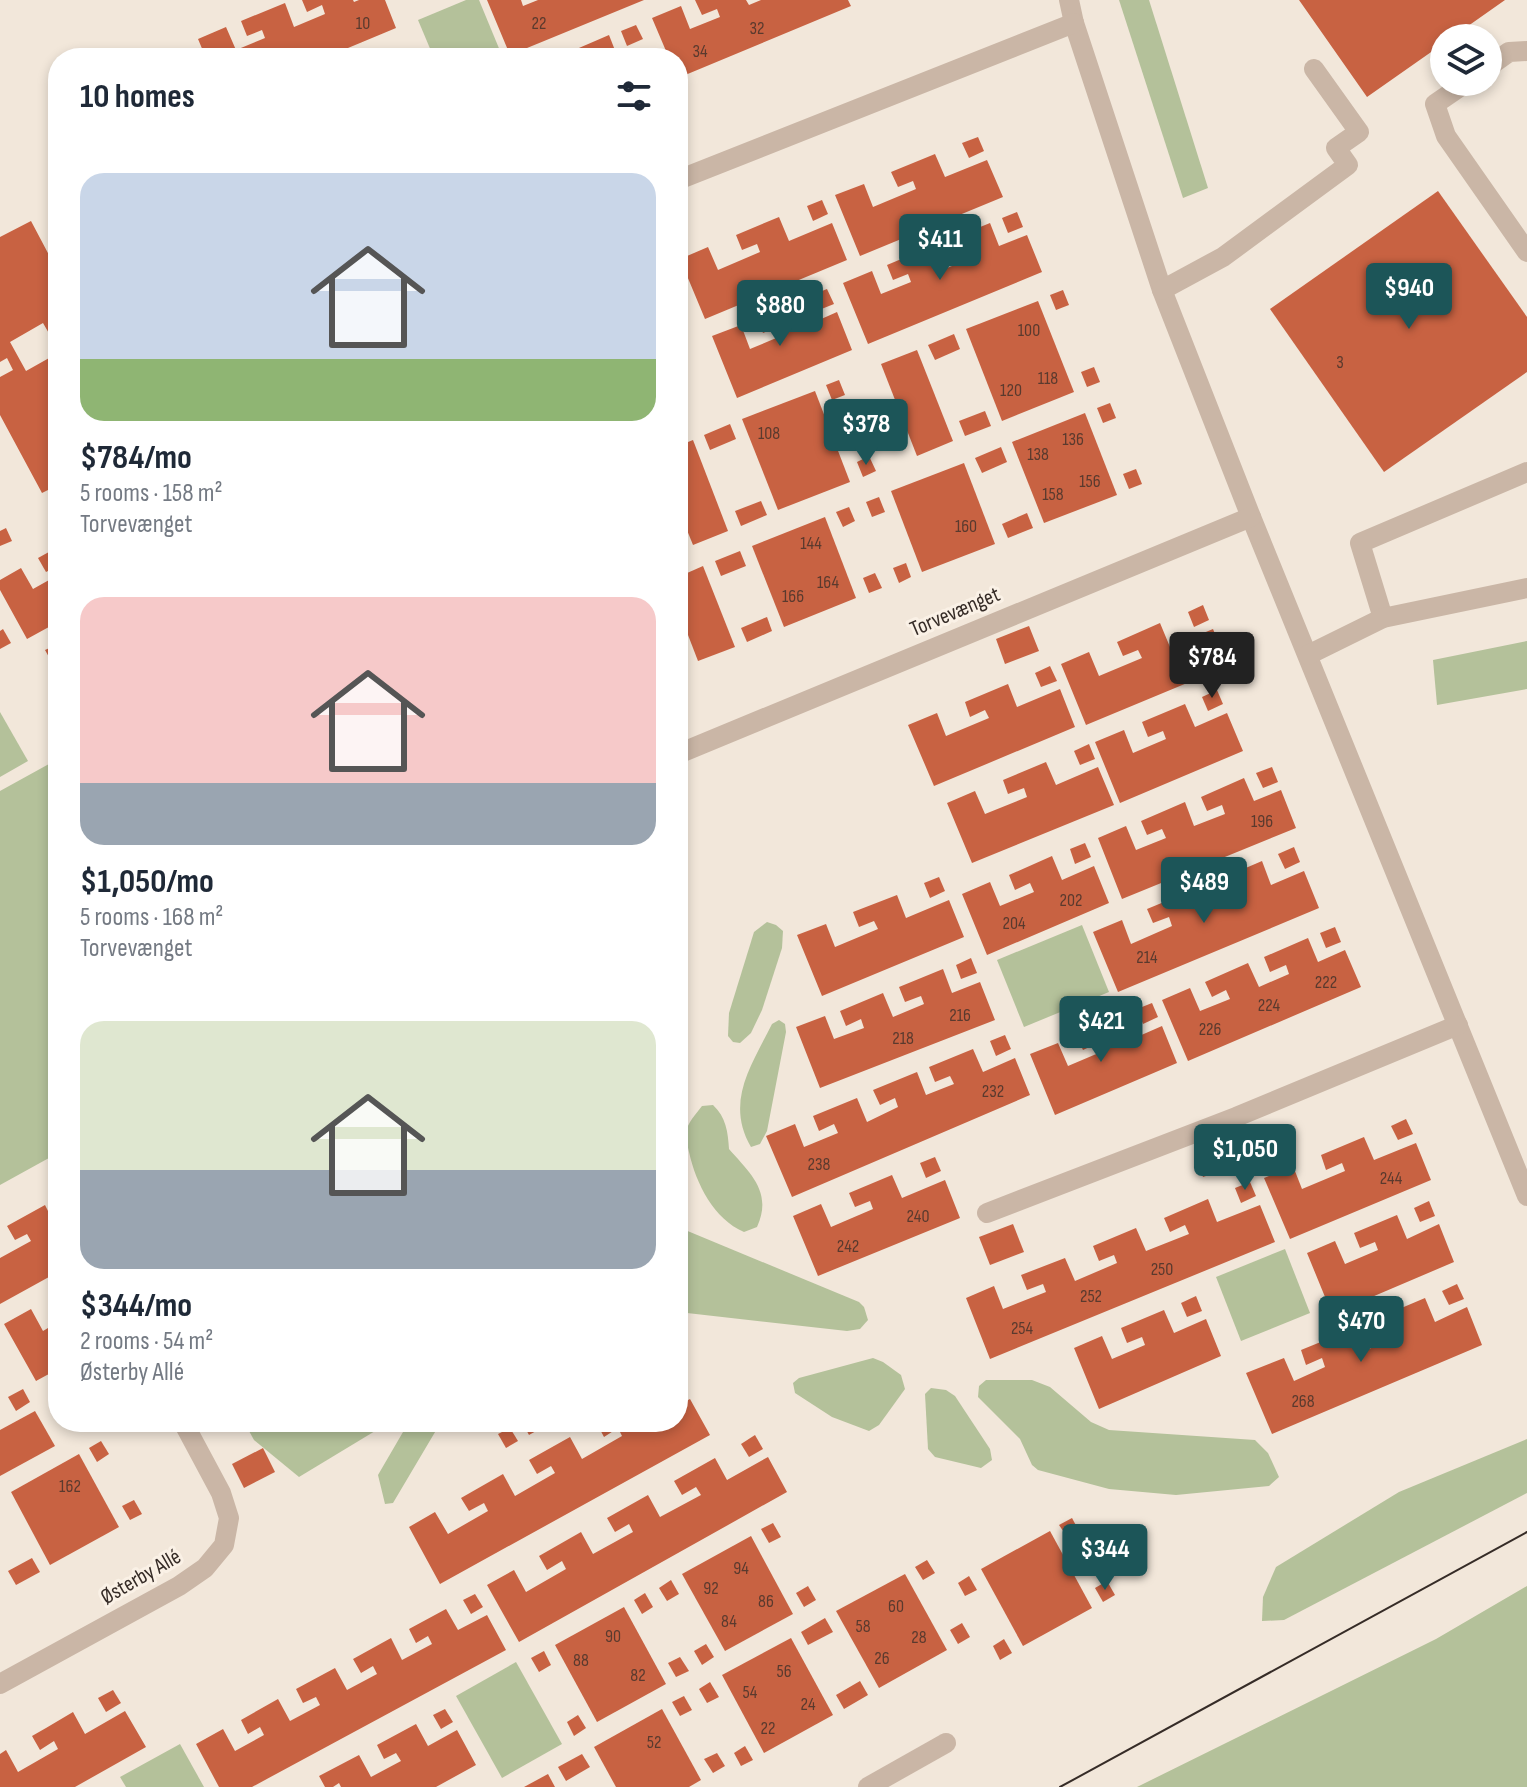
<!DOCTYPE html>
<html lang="en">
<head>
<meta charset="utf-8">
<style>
	body { margin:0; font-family:"Sofia Sans Condensed",sans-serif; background:#f6f6f7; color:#1f2937; height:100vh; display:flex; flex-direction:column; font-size:30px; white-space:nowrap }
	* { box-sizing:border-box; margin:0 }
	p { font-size:26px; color:#747a83 }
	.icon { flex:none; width:44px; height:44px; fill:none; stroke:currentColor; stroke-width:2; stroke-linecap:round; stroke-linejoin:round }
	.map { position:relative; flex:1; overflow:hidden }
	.side { position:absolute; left:48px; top:48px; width:640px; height:1384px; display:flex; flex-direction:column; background:#fff; border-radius:32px; box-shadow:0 4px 12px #0003 }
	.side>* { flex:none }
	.tools { position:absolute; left:1430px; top:24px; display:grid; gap:16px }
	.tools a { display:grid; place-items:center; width:72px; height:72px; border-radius:50%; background:#fff; box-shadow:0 4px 12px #0003; font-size:40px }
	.price { position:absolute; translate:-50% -68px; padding:0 18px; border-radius:8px; background:#1c5558; color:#fff; font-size:26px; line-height:52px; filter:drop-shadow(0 2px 4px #0008) }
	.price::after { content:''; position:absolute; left:50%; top:48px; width:24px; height:18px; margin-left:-12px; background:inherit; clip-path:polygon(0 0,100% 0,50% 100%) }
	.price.active { background:#222; color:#fff }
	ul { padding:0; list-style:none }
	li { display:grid; align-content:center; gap:16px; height:424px; padding:0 32px }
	li span { display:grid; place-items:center; height:248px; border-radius:24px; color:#555 }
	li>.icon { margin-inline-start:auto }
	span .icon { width:144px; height:144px; fill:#fffc; stroke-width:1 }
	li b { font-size:34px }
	h2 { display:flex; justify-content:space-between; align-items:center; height:96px; padding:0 32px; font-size:34px }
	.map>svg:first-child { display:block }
	.green { fill:#b4c19a }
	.building { fill:#c86242 }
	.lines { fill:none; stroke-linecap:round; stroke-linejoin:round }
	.minor { stroke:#cab6a6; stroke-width:20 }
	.tram { stroke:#362c27; stroke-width:2 }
	.labels { text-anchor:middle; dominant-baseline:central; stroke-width:6; stroke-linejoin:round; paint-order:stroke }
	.number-label { font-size:18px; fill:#5a3a2e }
	.street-label { font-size:22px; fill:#362c27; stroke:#faf1e6 }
</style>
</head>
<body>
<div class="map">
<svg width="1527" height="1787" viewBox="0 0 1527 1787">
	<rect width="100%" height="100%" fill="#f2e7da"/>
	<g class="green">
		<polygon points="466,0 479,0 503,58 434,58 418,20"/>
		<polygon points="1119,0 1149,0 1208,188 1183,198"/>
		<polygon points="1527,641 1527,689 1437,705 1433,660"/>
		<polygon points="0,712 28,761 0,777"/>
		<polygon points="58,759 58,1153 0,1185 0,791"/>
		<polygon points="767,922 776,925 783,931 782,948 762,1010 751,1033 740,1043 733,1042 728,1036 729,1013 754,932"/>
		<polygon points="1082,925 1109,992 1024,1027 997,960"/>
		<path d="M 779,1020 L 785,1024 L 786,1032 L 767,1131 L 760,1144 L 751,1147 C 725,1102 751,1066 772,1024 Z"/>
		<path d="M 713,1105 C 726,1117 728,1132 729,1149 C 750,1173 773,1192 757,1227 L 744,1232 C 714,1219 696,1184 689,1152 C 688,1147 685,1139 686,1133 C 687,1123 696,1114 702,1106 Z"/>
		<polygon points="678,1227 859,1302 864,1307 868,1320 860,1329 847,1331 687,1313 678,1309"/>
		<polygon points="1285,1249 1310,1313 1241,1341 1216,1277"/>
		<polygon points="873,1358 883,1362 901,1375 905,1389 879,1425 869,1431 832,1417 795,1393 793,1383 799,1378"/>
		<polygon points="986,1380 1032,1380 1050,1387 1091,1422 1109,1430 1255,1440 1268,1453 1279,1477 1269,1486 1176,1495 1109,1489 1038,1470 1032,1465 1020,1439 978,1397 979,1386"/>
		<polygon points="931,1388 946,1390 955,1396 990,1449 992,1460 981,1468 935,1457 928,1449 925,1394"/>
		<polygon points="244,1422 390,1422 299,1477 254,1440"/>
		<polygon points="391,1422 441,1422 393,1503 385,1504 378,1475 403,1432"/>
		<polygon points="1527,1439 1527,1493 1284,1620 1262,1621 1263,1597 1276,1567 1399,1492"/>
		<polygon points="1527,1586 1527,1787 1137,1787 1436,1639"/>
		<polygon points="516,1662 562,1744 502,1778 456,1696"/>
		<polygon points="180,1744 204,1787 126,1787 120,1777"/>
	</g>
	<g class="building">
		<polygon points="302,0 353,0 354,2 359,0 385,0 396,28 324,58 206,58 198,39 226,27 236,50 265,38 262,30 247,36 241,21 285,3 294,27 325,14 322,5 307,12"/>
		<polygon points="487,0 521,0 523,6 538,0 644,0 510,55"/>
		<polygon points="695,0 746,0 749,5 761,0 848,0 851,6 678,78 678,58 669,58 652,18 681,6 690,29 720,17 717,9 702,15"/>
		<polygon points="1299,0 1505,0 1451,38 1444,38 1444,43 1367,97"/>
		<polygon points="636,25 643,39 627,46 621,31"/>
		<polygon points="609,35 618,58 567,58 565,54"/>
		<polygon points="407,48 411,58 393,58 392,54"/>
		<polygon points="646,48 650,58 621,58"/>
		<polygon points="978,137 984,151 969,158 962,143"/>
		<polygon points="935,154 945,177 987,160 1003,197 860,256 835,195 864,184 873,207 916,189 913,181 898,187 891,172"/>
		<polygon points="1438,191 1527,317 1527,372 1384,472 1270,309"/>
		<polygon points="822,200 828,214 813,221 807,206"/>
		<polygon points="1017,212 1023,227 1008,233 1002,218"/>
		<polygon points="779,217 789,241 832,223 847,260 705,319 680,259 708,247 718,270 760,252 757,244 742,250 736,235"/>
		<polygon points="31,221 58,272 58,349 43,323 10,342 26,371 58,353 58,485 42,493 0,415 0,377 13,370 7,358 0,362 0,237"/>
		<polygon points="990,223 999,246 1027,235 1042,272 868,344 843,283 872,271 881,294 911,282 908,274 893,280 887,265 930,247 940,271 971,258 968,249 952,256 946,241"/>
		<polygon points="827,289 834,304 819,310 812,295"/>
		<polygon points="1063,290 1069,305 1056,310 1050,295"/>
		<polygon points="800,300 810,324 837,312 852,350 737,398 712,336 741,325 750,349 781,336 778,327 763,333 757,319"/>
		<polygon points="1038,301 1074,392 1002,421 966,329"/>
		<polygon points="954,334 960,349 935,360 928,345"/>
		<polygon points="917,350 953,441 917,456 881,364"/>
		<polygon points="1094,367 1100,382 1087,387 1081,372"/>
		<polygon points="839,380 845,395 832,400 826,385"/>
		<polygon points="815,391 850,482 778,510 742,419"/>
		<polygon points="1110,403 1116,418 1103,423 1097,408"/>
		<polygon points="985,411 991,426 965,436 959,421"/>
		<polygon points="1085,413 1117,495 1044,523 1012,442"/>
		<polygon points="730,424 736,439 710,450 704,435"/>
		<polygon points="693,440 728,531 693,545 678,508 678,446"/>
		<polygon points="1001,447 1007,462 982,473 975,458"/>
		<polygon points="869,456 876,471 863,477 857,462"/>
		<polygon points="964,463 995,544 922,572 891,491"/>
		<polygon points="1136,469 1142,484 1129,489 1123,474"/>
		<polygon points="879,497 885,512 872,517 866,502"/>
		<polygon points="761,501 767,515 741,526 735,511"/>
		<polygon points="849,507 855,521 843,527 836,512"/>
		<polygon points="1027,513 1033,528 1008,538 1002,524"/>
		<polygon points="825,517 856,598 784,627 752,546"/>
		<polygon points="6,528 12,541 0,546 0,531"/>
		<polygon points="58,547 58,566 46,572 38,558"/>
		<polygon points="740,551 746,566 721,576 715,561"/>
		<polygon points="906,563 911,577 899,583 893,568"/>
		<polygon points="703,566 735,647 698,661 678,609 678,577"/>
		<polygon points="21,568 33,589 58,575 58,622 27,639 0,590 0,580"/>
		<polygon points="875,573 882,588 869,593 863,578"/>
		<polygon points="1203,605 1209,620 1194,627 1188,612"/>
		<polygon points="767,617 772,631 747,642 741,628"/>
		<polygon points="1160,623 1170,647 1213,629 1228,666 1086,725 1061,664 1089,652 1099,676 1142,658 1138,650 1123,656 1117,642"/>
		<polygon points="1029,626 1039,651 1005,664 996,639"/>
		<polygon points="3,629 11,643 0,649 0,631"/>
		<polygon points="58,644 58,673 45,650"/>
		<polygon points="1050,666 1057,681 1041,687 1035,673"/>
		<polygon points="1008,684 1017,707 1060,689 1075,727 934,786 908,725 937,713 946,736 989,718 985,710 970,717 965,702"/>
		<polygon points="1217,690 1223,704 1208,711 1202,697"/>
		<polygon points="1185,704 1195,727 1227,713 1243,751 1120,803 1095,742 1124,730 1133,753 1166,739 1163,731 1148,737 1142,722"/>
		<polygon points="1089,744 1095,759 1080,765 1074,751"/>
		<polygon points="1046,762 1056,785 1098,767 1114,805 972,863 947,803 975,791 985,814 1027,797 1024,788 1008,794 1003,780"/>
		<polygon points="1272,767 1278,782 1263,788 1256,773"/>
		<polygon points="1244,778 1254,801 1281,790 1296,828 1122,899 1098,838 1126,826 1136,850 1166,838 1162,829 1147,835 1141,821 1185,802 1194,826 1225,814 1222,805 1207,811 1201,797"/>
		<polygon points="1085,843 1091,857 1075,864 1070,849"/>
		<polygon points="1294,847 1300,862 1285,869 1278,854"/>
		<polygon points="1052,856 1062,880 1094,866 1109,903 987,955 962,894 990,882 1000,906 1034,892 1030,883 1015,890 1009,875"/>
		<polygon points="1262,861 1271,885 1304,871 1319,908 1118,992 1093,932 1122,920 1131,944 1172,926 1169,917 1153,923 1147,909 1193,890 1202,913 1245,896 1241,887 1226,893 1220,879"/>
		<polygon points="939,877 945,891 930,898 924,883"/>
		<polygon points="897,895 906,918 949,900 964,937 822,996 797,935 826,924 835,947 878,929 874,921 859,927 853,912"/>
		<polygon points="1335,927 1341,942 1326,948 1320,933"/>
		<polygon points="1308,938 1318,962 1345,950 1361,987 1188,1061 1162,1000 1190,988 1200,1011 1230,999 1226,990 1212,997 1205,982 1248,963 1259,987 1289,974 1286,965 1270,972 1264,957"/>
		<polygon points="971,958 977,973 961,979 956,965"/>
		<polygon points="943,969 952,993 980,982 995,1020 820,1088 796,1027 825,1016 834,1039 864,1028 861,1019 846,1026 840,1011 883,993 893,1017 924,1004 921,996 905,1002 899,987"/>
		<polygon points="1152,1003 1158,1017 1143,1024 1137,1009"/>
		<polygon points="1120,1016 1130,1040 1162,1026 1177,1063 1055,1115 1030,1054 1058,1043 1068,1066 1101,1052 1098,1043 1083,1050 1076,1035"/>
		<polygon points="1005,1035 1011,1049 996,1056 990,1041"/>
		<polygon points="973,1049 983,1072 1015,1058 1030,1095 792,1197 766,1136 795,1124 804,1147 838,1133 834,1124 819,1131 813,1116 857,1098 867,1122 898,1107 895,1098 880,1105 873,1090 917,1072 926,1095 954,1084 950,1076 935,1082 929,1067"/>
		<polygon points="1406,1119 1413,1134 1398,1140 1391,1126"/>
		<polygon points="1364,1137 1374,1160 1416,1143 1431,1180 1290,1239 1264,1178 1293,1166 1302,1189 1345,1171 1342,1163 1326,1170 1321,1155"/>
		<polygon points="1231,1139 1240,1164 1203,1177 1194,1152"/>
		<polygon points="935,1157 941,1171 926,1178 920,1163"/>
		<polygon points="892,1175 902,1198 945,1180 960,1218 818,1276 793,1216 821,1204 831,1227 873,1209 870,1201 855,1207 849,1193"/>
		<polygon points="1250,1182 1256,1196 1241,1203 1235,1188"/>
		<polygon points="1208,1199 1217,1222 1260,1205 1275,1242 990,1359 966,1298 994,1286 1003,1309 1046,1292 1043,1284 1027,1290 1021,1275 1065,1258 1075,1281 1117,1263 1114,1255 1099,1261 1093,1246 1136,1228 1146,1251 1189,1234 1185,1225 1170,1232 1164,1218"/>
		<polygon points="1429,1201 1435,1216 1420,1222 1414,1208"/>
		<polygon points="45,1205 56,1227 58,1226 58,1272 0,1304 0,1258 31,1241 27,1234 15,1240 7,1226"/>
		<polygon points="1397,1215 1407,1239 1439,1224 1454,1262 1332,1314 1307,1253 1335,1241 1345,1264 1378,1250 1375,1242 1360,1248 1354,1233"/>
		<polygon points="1013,1224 1024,1252 990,1265 979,1237"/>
		<polygon points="1457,1284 1464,1299 1449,1305 1442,1291"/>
		<polygon points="1196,1296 1202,1311 1187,1317 1181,1303"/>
		<polygon points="1425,1298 1435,1322 1467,1307 1482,1345 1272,1434 1246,1373 1284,1358 1294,1381 1325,1367 1322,1358 1306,1365 1301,1350 1355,1328 1364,1351 1398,1337 1394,1328 1379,1335 1373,1320"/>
		<polygon points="31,1309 43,1331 58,1322 58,1369 36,1381 4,1324"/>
		<polygon points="1164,1310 1174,1333 1206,1319 1221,1356 1099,1409 1074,1348 1102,1336 1112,1359 1145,1345 1142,1337 1127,1343 1121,1328"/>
		<polygon points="23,1389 30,1402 16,1411 8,1397"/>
		<polygon points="690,1399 710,1435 440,1584 409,1527 435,1512 448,1534 488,1511 484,1503 469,1511 461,1498 503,1474 515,1496 555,1473 551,1466 537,1474 529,1460 570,1437 582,1459 622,1436 618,1428 604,1437 596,1422 678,1422 678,1405"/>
		<polygon points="35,1411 55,1446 0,1476 0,1430"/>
		<polygon points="522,1422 552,1422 529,1435"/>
		<polygon points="510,1428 518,1441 506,1448 498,1434"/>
		<polygon points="755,1435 763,1449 749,1457 741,1444"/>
		<polygon points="101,1441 109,1454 97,1462 89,1448"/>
		<polygon points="263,1448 275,1472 244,1488 232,1464"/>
		<polygon points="79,1454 119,1527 50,1565 11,1492"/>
		<polygon points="768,1457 787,1492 519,1642 487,1585 514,1570 526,1592 566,1569 562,1561 547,1570 539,1556 581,1532 593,1554 633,1532 629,1524 615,1532 607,1518 648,1495 660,1517 701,1495 696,1487 682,1495 674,1481 715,1458 727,1480"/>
		<polygon points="134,1500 142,1514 130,1520 122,1506"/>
		<polygon points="1072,1518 1079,1531 1068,1538 1059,1525"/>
		<polygon points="773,1523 781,1537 769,1543 761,1529"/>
		<polygon points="1050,1531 1092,1608 1023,1646 981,1569"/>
		<polygon points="751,1536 793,1614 725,1651 682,1574"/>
		<polygon points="32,1558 40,1572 16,1585 8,1571"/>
		<polygon points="927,1560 935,1573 923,1580 915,1567"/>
		<polygon points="905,1574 947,1650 879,1688 836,1611"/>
		<polygon points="969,1576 977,1590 965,1596 958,1583"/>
		<polygon points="671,1580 679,1594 667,1601 659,1588"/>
		<polygon points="1107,1581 1115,1595 1103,1602 1095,1588"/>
		<polygon points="808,1586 816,1600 804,1607 796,1593"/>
		<polygon points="645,1593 653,1607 642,1614 634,1600"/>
		<polygon points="475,1594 483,1607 471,1614 463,1600"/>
		<polygon points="624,1607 666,1684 597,1722 555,1645"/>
		<polygon points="446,1609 458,1630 487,1615 506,1650 252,1787 219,1787 196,1744 223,1729 235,1751 264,1735 260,1727 248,1734 241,1720 278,1699 290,1721 320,1705 316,1697 303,1703 296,1689 335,1668 347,1690 377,1674 373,1666 361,1673 353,1659 391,1638 402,1660 432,1644 428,1636 416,1643 409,1629"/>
		<polygon points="825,1618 833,1632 808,1645 801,1632"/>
		<polygon points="962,1623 970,1637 958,1644 950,1630"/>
		<polygon points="791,1638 833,1715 764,1753 722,1675"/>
		<polygon points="1004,1639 1012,1653 1000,1660 993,1646"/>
		<polygon points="706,1644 714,1657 702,1665 694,1651"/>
		<polygon points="544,1651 551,1665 539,1672 531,1658"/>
		<polygon points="680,1657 689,1671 676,1677 668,1663"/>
		<polygon points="860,1681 868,1695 844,1709 836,1695"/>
		<polygon points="710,1682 719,1697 707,1703 699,1689"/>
		<polygon points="113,1690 121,1703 106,1712 98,1698"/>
		<polygon points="684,1696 692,1710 680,1716 672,1702"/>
		<polygon points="445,1709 453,1722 441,1729 433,1715"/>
		<polygon points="662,1709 701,1780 689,1787 616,1787 594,1747"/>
		<polygon points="125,1711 146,1747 75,1787 0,1787 0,1754 6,1750 18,1772 58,1749 54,1741 40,1750 32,1736 46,1728 73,1712 85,1734"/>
		<polygon points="578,1715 586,1728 574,1736 567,1722"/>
		<polygon points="416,1724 428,1746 457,1730 476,1765 436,1787 341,1787 339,1783 333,1787 325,1787 319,1776 359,1755 371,1777 401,1761 396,1753 384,1759 377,1745"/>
		<polygon points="745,1746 753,1760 741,1766 734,1753"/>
		<polygon points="717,1753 725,1766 713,1773 704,1759"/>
		<polygon points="582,1754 590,1767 566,1781 558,1767"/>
		<polygon points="548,1774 555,1787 524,1787"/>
	</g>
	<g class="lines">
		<g class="minor">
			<polyline points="1069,0 1074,23 1162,290 1251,517 1527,1196"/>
			<polyline points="1488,67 1509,52 1527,51"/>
			<polyline points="1467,82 1435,104 1446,136 1527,252"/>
			<polyline points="678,180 1074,23"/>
			<polyline points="1162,290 1223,257 1348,165 1336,148 1359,132 1314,69"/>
			<polyline points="1383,618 1360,543 1527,472"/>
			<polyline points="1308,655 1383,618 1527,588"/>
			<polyline points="678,754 1251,517"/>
			<polyline points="987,1213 1236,1117 1458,1025"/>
			<polyline points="0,1684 179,1586 205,1568 224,1545 229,1518 221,1493 183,1422"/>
			<polyline points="868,1787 946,1743"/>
		</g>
		<polyline class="tram" points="1060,1787 1527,1532"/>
	</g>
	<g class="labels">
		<g class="number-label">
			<text x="363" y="23">10</text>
			<text x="539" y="23">22</text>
			<text x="757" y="28">32</text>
			<text x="700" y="51">34</text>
			<text x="1029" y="330">100</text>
			<text x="1340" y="362">3</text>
			<text x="1048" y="378">118</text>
			<text x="1011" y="390">120</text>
			<text x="769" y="433">108</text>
			<text x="1073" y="439">136</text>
			<text x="1038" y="454">138</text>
			<text x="1090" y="481">156</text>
			<text x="1053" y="494">158</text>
			<text x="966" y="526">160</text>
			<text x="811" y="543">144</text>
			<text x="828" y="582">164</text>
			<text x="793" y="596">166</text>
			<text x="1262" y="821">196</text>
			<text x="1071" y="900">202</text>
			<text x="1014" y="923">204</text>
			<text x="1147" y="957">214</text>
			<text x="1326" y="982">222</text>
			<text x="1269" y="1005">224</text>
			<text x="960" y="1015">216</text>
			<text x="1210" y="1029">226</text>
			<text x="903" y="1038">218</text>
			<text x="993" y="1091">232</text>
			<text x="819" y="1164">238</text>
			<text x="1391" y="1178">244</text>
			<text x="918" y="1216">240</text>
			<text x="848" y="1246">242</text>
			<text x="1162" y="1269">250</text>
			<text x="1091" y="1296">252</text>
			<text x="1022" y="1328">254</text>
			<text x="1303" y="1401">268</text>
			<text x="70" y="1486">162</text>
			<text x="741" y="1568">94</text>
			<text x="711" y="1588">92</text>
			<text x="766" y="1601">86</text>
			<text x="896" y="1606">60</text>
			<text x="729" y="1621">84</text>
			<text x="863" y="1626">58</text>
			<text x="613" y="1636">90</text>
			<text x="919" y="1637">28</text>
			<text x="882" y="1658">26</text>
			<text x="581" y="1660">88</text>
			<text x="784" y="1671">56</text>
			<text x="638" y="1675">82</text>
			<text x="750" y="1692">54</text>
			<text x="808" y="1704">24</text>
			<text x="768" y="1728">22</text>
			<text x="654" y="1742">52</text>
		</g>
		<g class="street-label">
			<text transform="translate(955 612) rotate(-23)">Torvevænget</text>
			<text transform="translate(141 1577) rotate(-30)">Østerby Allé</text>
		</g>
	</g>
</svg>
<div class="tools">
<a><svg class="icon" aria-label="layers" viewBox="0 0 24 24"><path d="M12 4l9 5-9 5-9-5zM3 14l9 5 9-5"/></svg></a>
</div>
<b class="price" style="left:940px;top:282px">$411</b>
<b class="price" style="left:1409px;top:331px">$940</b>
<b class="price" style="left:780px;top:348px">$880</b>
<b class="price" style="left:866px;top:467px">$378</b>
<b class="price active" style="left:1212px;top:700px">$784</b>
<b class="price" style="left:1204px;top:925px">$489</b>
<b class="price" style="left:1101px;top:1064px">$421</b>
<b class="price" style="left:1245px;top:1192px">$1,050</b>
<b class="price" style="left:1361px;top:1364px">$470</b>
<b class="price" style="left:1105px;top:1592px">$344</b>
<section class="side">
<h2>10 homes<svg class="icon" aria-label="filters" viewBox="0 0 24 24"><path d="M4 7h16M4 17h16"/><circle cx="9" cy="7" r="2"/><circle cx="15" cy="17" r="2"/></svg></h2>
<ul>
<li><span style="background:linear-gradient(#c9d6e8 75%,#8fb573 0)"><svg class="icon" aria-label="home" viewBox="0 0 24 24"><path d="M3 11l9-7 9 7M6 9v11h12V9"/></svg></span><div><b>$784/mo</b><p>5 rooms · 158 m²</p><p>Torvevænget</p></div></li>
<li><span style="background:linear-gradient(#f6c9c9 75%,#9aa5b1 0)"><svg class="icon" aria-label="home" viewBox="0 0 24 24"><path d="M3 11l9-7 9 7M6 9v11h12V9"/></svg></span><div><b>$1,050/mo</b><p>5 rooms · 168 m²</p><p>Torvevænget</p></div></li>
<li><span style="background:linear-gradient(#dfe7d0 60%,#9aa5b1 0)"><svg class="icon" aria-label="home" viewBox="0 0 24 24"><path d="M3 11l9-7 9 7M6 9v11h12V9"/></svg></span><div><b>$344/mo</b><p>2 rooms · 54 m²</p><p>Østerby Allé</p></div></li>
</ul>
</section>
</div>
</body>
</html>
